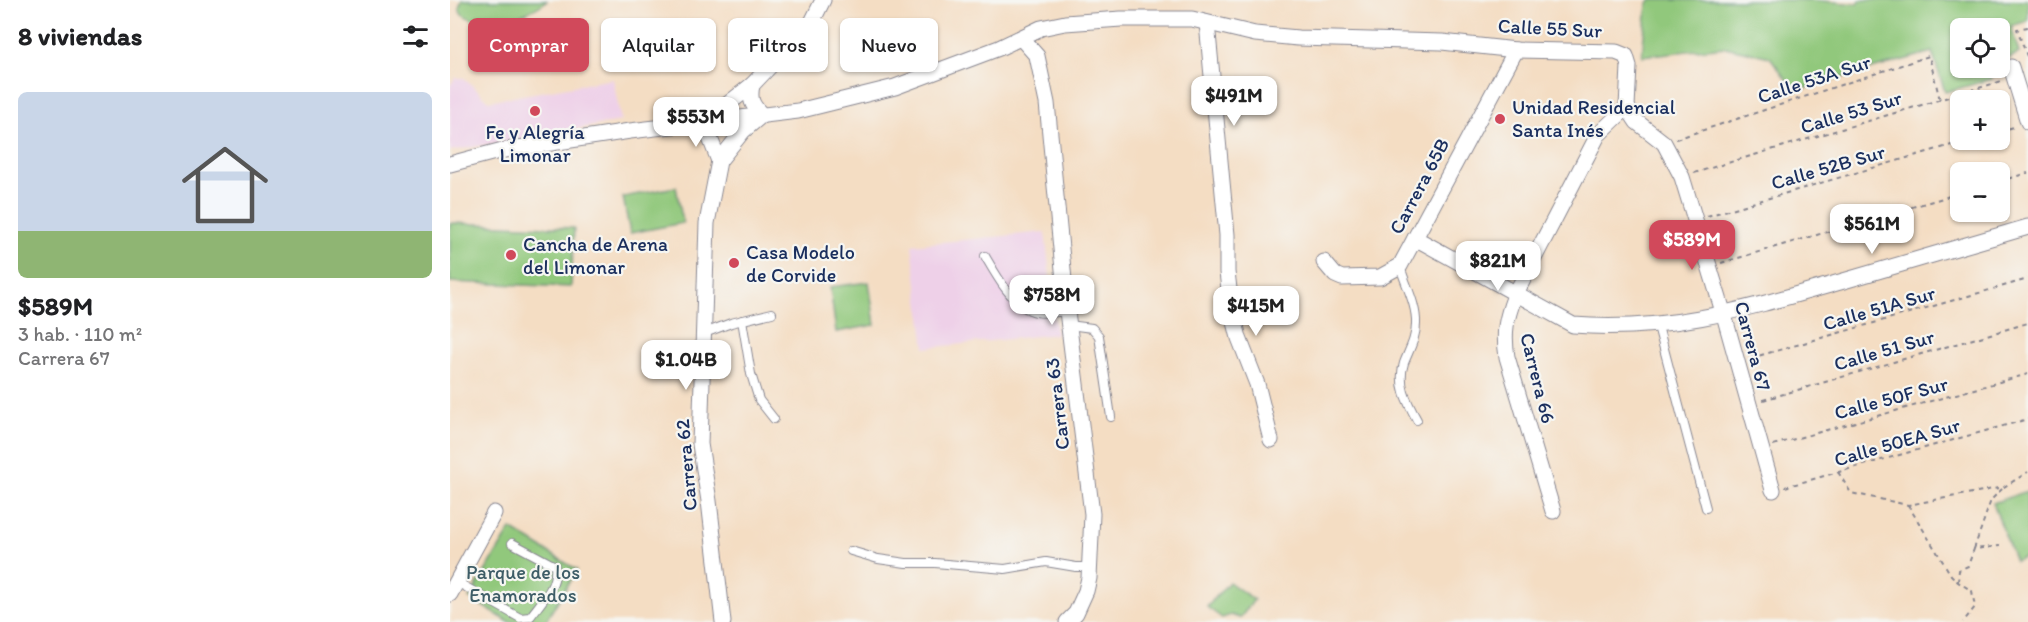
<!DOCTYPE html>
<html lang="es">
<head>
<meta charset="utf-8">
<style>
	body { margin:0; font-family:Itim,sans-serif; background:#f6f6f6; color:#202124; height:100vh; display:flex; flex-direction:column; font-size:22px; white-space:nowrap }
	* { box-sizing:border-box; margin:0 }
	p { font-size:20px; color:#757577 }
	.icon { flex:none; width:33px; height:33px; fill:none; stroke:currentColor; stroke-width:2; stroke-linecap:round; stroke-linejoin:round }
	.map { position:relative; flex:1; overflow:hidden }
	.sheet { display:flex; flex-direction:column; background:#fff; width:450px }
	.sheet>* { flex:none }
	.guide { position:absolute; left:18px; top:18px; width:570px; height:54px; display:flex; gap:12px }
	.controls { position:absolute; left:1500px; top:18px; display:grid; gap:12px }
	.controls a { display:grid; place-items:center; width:60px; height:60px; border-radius:9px; background:#fff; box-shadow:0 2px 4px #0004; font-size:30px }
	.price { position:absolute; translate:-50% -51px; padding:0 14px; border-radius:12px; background:#fff; color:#222; font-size:20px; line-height:39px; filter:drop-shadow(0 2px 3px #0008) }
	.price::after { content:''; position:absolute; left:50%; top:36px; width:18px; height:14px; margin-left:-9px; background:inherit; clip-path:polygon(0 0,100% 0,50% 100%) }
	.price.current { background:#d1495b; color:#fff }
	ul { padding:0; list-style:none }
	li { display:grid; align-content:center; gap:12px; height:318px; padding:0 18px }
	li+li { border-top:2px solid #e0e0e0 }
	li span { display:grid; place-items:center; height:186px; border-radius:9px; color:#555 }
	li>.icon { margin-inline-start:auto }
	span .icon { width:108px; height:108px; fill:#fffc; stroke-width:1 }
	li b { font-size:26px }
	h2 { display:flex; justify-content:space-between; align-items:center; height:72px; padding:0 18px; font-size:26px }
	.chip { padding:0 21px; border-radius:9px; background:#fff; box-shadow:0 2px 4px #0004; font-size:21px; line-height:54px }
	.chip.current { background:#d1495b; color:#fff }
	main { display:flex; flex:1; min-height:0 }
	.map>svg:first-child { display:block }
	.built { fill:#eed0e8 }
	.green { fill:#91c87b; stroke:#567c6c; stroke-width:1.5 }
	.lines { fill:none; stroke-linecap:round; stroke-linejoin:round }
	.lane-casing { stroke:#888690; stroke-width:10 }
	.street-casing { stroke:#888690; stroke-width:17 }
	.path { stroke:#888690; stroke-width:2; stroke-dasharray:4.5 4.5; stroke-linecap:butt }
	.lane { stroke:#fff; stroke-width:8 }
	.street { stroke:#fff; stroke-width:15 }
	.poi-dot { fill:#d1495b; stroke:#f6f6f2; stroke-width:2 }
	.labels { text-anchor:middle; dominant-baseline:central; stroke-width:4.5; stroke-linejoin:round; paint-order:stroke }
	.street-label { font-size:20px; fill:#1b2f5e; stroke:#f6f6f2 }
	.poi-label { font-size:20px; fill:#1b2f5e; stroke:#f6f6f2; text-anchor:start }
	.park-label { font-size:20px; fill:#3e5d67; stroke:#f6f6f2 }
</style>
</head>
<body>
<main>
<section class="sheet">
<h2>8 viviendas<svg class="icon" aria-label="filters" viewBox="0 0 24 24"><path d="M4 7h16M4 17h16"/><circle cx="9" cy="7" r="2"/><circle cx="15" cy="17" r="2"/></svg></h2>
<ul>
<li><span style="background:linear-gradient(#c9d6e8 75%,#8fb573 0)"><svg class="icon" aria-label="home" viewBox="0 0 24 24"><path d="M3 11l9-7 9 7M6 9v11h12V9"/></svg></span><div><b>$589M</b><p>3 hab. · 110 m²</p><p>Carrera 67</p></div></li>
</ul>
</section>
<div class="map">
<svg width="1578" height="622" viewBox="0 0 1578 622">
	<rect width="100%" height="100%" fill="#f6f6f2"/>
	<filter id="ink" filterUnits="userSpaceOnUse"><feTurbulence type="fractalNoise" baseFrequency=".0167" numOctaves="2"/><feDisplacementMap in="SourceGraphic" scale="12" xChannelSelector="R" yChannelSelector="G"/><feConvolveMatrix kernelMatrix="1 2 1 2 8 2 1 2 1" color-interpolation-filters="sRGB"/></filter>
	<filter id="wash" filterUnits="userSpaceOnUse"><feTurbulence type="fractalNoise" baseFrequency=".008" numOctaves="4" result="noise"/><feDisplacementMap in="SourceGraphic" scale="24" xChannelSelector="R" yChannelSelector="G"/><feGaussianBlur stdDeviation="1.35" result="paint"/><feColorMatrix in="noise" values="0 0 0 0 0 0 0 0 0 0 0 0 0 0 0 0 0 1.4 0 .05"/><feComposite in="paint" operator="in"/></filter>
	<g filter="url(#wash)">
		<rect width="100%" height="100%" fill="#f4ddc3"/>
		<g class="built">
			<polygon points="5,78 14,78 39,101 163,79 171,121 0,151 0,86"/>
			<polygon points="595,232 606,334 475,348 462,245"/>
		</g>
		<g class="green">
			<path d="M 12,0 L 96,0 L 97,1 C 75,17 36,31 12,14 L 9,8 Z"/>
			<polygon points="1200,0 1360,0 1408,4 1410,0 1578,0 1578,21 1561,26 1569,53 1550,63 1550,28 1510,28 1510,68 1540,68 1542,79 1495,92 1482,52 1345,91 1320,57 1275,47 1192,56 1197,5"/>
			<polygon points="226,187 233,223 180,233 173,197"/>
			<polygon points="0,223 124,228 121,287 0,282"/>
			<polygon points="419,282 425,325 386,332 380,287"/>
			<polygon points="1577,491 1578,556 1565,561 1543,503"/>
			<polygon points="61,529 127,570 95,622 59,622 19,598"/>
			<polygon points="779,582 804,600 790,618 781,615 772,618 757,607"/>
		</g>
	</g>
	<g filter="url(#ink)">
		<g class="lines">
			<defs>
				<g id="lane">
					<path d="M 535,256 C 545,273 561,303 580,310 C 591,315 605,312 617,311"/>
					<path d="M 950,266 C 955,284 967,305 966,324 C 966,339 959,350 954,363 C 947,384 957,402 967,420"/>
					<polyline points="292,320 301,374 309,400 324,419"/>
					<polyline points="619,325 642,328 649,336 661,417"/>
					<polyline points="1208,326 1256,508"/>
					<polyline points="252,334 281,323 322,313"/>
					<polyline points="401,551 428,559 456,563 485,563 555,569 596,562 626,567 639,567"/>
					<path d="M 7,582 L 70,618 L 80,617 C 91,602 108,586 105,566 L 62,543"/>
				</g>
				<g id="street">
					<polyline points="757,23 777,235 777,272 781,306 789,338 807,384 821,440"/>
					<polyline points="571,38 587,56 597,103 617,311 642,514 639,578 636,591 626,613 617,622"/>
					<polyline points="1561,67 1578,122"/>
					<polyline points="269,161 254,123 302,85 362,22 373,0"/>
					<polyline points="0,164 49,151 180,131 348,111 445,87 549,48 591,28 615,23 671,19 742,19 805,34 848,38 992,42 1066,50 1166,52 1176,56 1179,66 1177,107 1187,122 1214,143 1232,177 1274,315 1323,490"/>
					<path d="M 965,238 L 1123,325 C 1219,333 1299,308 1390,282 C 1453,264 1515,245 1578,227"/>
					<polyline points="874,262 885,275 892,278 930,277 950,266 1066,50"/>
					<path d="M 1103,511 L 1057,357 C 1053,332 1056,319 1065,295 L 1148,135 L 1177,107"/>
					<polyline points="0,594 44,513"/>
					<path d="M 273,622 L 259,501 L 250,444 L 257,223 L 269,161 L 293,131 L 312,115 C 302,105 299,100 302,85"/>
				</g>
			</defs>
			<use href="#lane" class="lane-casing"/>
			<use href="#street" class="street-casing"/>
			<g class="path">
				<polyline points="1578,27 1567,29 1578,59"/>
				<polyline points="1550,131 1567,126"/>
				<polyline points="1226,139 1479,56 1490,100"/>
				<polyline points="1244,173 1552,81"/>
				<polyline points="1550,181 1578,173"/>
				<polyline points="1257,216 1519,140"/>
				<polyline points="1271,263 1510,193"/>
				<polyline points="1301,358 1578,279"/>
				<polyline points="1313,400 1578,323"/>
				<polyline points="1323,445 1578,374"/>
				<polyline points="1388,472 1401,493 1458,505 1554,487 1578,472"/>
				<polyline points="1335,487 1578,419"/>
				<polyline points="1458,505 1501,575 1508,582 1522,591 1525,607 1513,622"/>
				<polyline points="1524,549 1541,500 1554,487"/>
				<polyline points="1508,582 1509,570 1518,566 1524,549 1550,546"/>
			</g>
			<use href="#lane" class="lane"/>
			<use href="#street" class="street"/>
		</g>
	</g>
	<g class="poi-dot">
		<circle cx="85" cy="111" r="6"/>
		<circle cx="1050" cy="119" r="6"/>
		<circle cx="61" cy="255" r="6"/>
		<circle cx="284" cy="263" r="6"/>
	</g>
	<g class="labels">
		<g class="street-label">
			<text transform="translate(1100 28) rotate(3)">Calle 55 Sur</text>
			<text transform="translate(1364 79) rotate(-18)">Calle 53A Sur</text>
			<text transform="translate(1401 112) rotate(-17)">Calle 53 Sur</text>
			<text transform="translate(1378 167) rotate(-16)">Calle 52B Sur</text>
			<text transform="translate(969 186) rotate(-62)">Carrera 65B</text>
			<text transform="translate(1429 308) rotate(-16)">Calle 51A Sur</text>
			<text transform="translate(1303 346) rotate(75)">Carrera 67</text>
			<text transform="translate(1434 350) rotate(-16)">Calle 51 Sur</text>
			<text transform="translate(1088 378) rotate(76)">Carrera 66</text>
			<text transform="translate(1441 398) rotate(-15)">Calle 50F Sur</text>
			<text transform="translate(607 404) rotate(-97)">Carrera 63</text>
			<text transform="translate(1447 442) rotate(-16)">Calle 50EA Sur</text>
			<text transform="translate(236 465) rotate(-95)">Carrera 62</text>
		</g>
		<g class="poi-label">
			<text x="1062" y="107">Unidad Residencial<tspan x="1062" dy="23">Santa Inés</tspan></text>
			<text x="85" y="132" text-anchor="middle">Fe y Alegría<tspan x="85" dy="23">Limonar</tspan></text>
			<text x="73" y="244">Cancha de Arena<tspan x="73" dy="23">del Limonar</tspan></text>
			<text x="296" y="252">Casa Modelo<tspan x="296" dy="23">de Corvide</tspan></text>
		</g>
		<g class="park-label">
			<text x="73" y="572">Parque de los<tspan x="73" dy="23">Enamorados</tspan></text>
		</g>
	</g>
</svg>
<div class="controls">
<a><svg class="icon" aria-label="locate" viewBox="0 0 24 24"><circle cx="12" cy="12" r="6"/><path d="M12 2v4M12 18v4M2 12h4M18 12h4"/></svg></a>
<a>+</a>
<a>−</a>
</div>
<b class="price" style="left:784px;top:127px">$491M</b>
<b class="price" style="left:246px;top:148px">$553M</b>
<b class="price" style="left:1422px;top:255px">$561M</b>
<b class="price current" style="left:1242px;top:271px">$589M</b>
<b class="price" style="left:1048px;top:292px">$821M</b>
<b class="price" style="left:602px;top:326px">$758M</b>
<b class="price" style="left:806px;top:337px">$415M</b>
<b class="price" style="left:236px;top:391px">$1.04B</b>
<div class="guide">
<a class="chip current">Comprar</a>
<a class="chip">Alquilar</a>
<a class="chip">Filtros</a>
<a class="chip">Nuevo</a>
</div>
</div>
</main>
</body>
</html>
